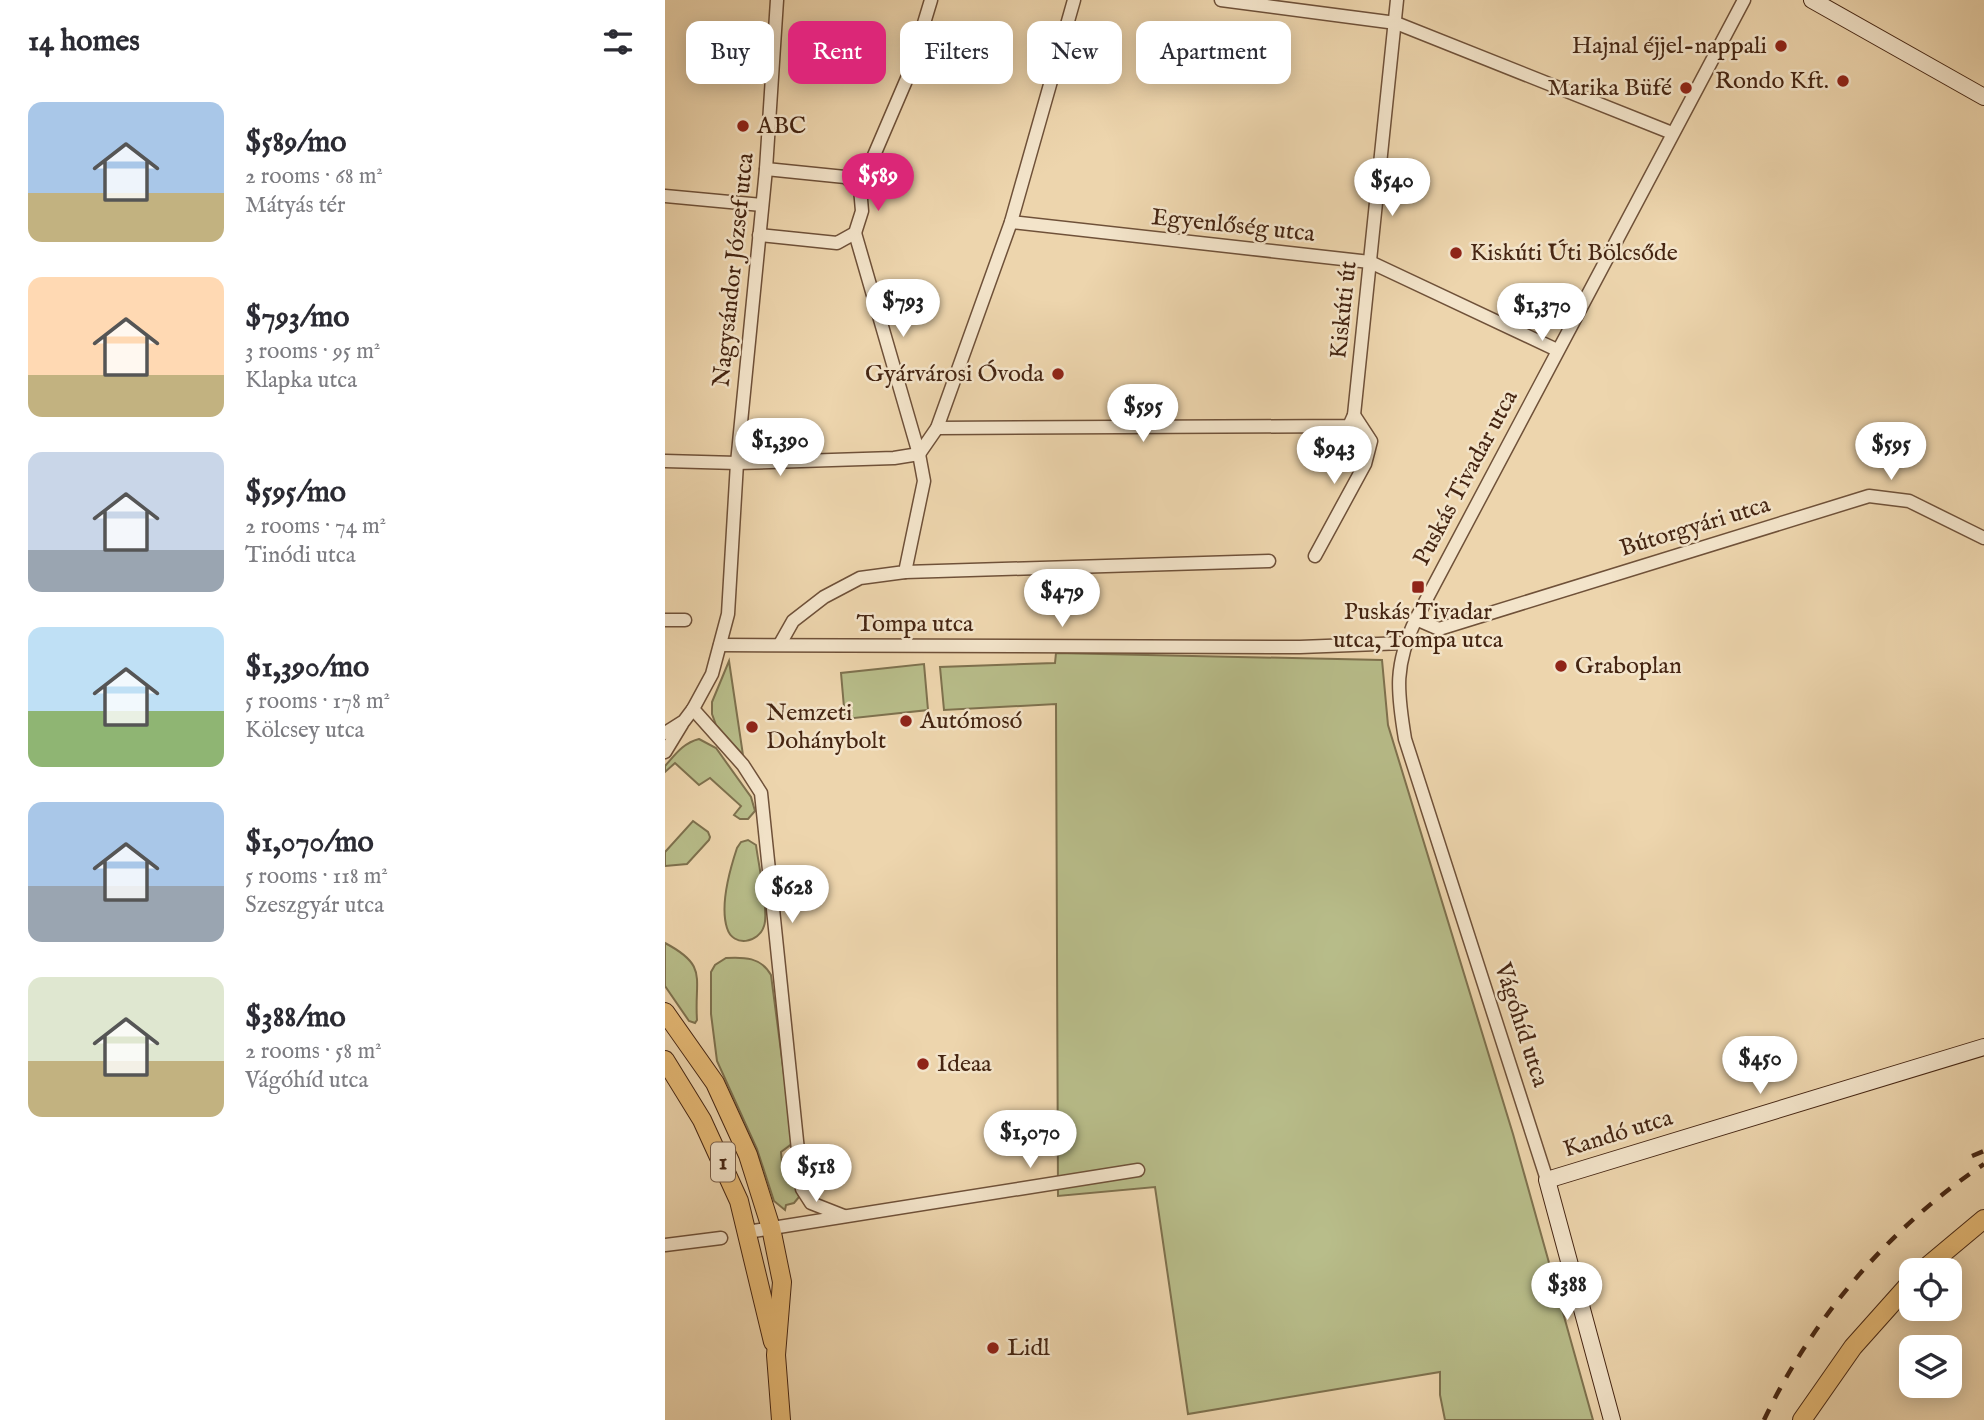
<!DOCTYPE html>
<html lang="en">
<head>
<meta charset="utf-8">
<style>
	body { margin:0; font-family:"IM FELL English",serif; background:#f2f2f3; color:#2b2b33; height:100vh; display:flex; flex-direction:column; font-size:26px; white-space:nowrap }
	* { box-sizing:border-box; margin:0 }
	p { font-size:23px; color:#7c7c81 }
	.icon { flex:none; width:38px; height:38px; fill:none; stroke:currentColor; stroke-width:2; stroke-linecap:round; stroke-linejoin:round }
	.map { position:relative; flex:1; overflow:hidden }
	.details { display:flex; flex-direction:column; background:#fff; width:665px }
	.details>* { flex:none }
	.hud { position:absolute; left:21px; top:21px; width:665px; height:63px; display:flex; gap:14px }
	.fabs { position:absolute; left:1234px; top:1258px; display:grid; gap:14px }
	.fabs a { display:grid; place-items:center; width:63px; height:63px; border-radius:14px; background:#fff; box-shadow:0 4px 18px #0003; font-size:35px }
	.price { position:absolute; translate:-50% -60px; padding:0 16px; border-radius:24px; background:#fff; color:#222; font-size:23px; line-height:46px; filter:drop-shadow(0 2px 4px #0008) }
	.price::after { content:''; position:absolute; left:50%; top:42px; width:21px; height:16px; margin-left:-10px; background:inherit; clip-path:polygon(0 0,100% 0,50% 100%) }
	.price.current { background:#db2777; color:#fff }
	ul { padding:0; list-style:none }
	li { display:flex; align-items:center; gap:21px; height:175px; padding:0 28px }
	li span { display:grid; place-items:center; flex:none; width:196px; height:140px; border-radius:14px; color:#555 }
	li>.icon { margin-inline-start:auto }
	span .icon { width:84px; height:84px; fill:#fffc; stroke-width:1 }
	li b { font-size:30px }
	h2 { display:flex; justify-content:space-between; align-items:center; height:84px; padding:0 28px; font-size:30px }
	.chip { padding:0 24px; border-radius:14px; background:#fff; box-shadow:0 4px 18px #0003; font-size:24px; line-height:63px }
	.chip.current { background:#db2777; color:#fff }
	main { display:flex; flex:1; min-height:0 }
	.map>svg:first-child { display:block }
	.green { fill:#b8bd8a; stroke:#7e714e; stroke-width:2 }
	.lines { fill:none; stroke-linecap:round; stroke-linejoin:round }
	.street-casing { stroke:#6f5139; stroke-width:15 }
	.secondary-casing { stroke:#452512; stroke-width:18 }
	.primary-casing { stroke:#452512; stroke-width:20 }
	.street { stroke:#f3e4ca; stroke-width:12 }
	.secondary { stroke:#f3e4ca; stroke-width:16 }
	.primary { stroke:#e6ba76; stroke-width:18 }
	.rail { stroke:#452512; stroke-width:4.5; stroke-dasharray:12 12; stroke-linecap:butt }
	.poi-dot { fill:#8f2418; stroke:#f3e4ca; stroke-width:2.5 }
	.labels { text-anchor:middle; dominant-baseline:central; stroke-width:5; stroke-linejoin:round; paint-order:stroke }
	.shield { fill:#f3e4ca; stroke:#795e49; stroke-width:2 }
	.shield-label { font-size:23px; font-weight:bold; fill:#452512 }
	.poi-label { font-size:24px; fill:#452512; stroke:#f3e4ca; text-anchor:start }
	.street-label { font-size:24px; fill:#452512; stroke:#f3e4ca }
</style>
</head>
<body>
<main>
<section class="details">
<h2>14 homes<svg class="icon" aria-label="filters" viewBox="0 0 24 24"><path d="M4 7h16M4 17h16"/><circle cx="9" cy="7" r="2"/><circle cx="15" cy="17" r="2"/></svg></h2>
<ul>
<li><span style="background:linear-gradient(#a9c7e8 65%,#c2b280 0)"><svg class="icon" aria-label="home" viewBox="0 0 24 24"><path d="M3 11l9-7 9 7M6 9v11h12V9"/></svg></span><div><b>$589/mo</b><p>2 rooms · 68 m²</p><p>Mátyás tér</p></div></li>
<li><span style="background:linear-gradient(#ffd9b3 70%,#c2b280 0)"><svg class="icon" aria-label="home" viewBox="0 0 24 24"><path d="M3 11l9-7 9 7M6 9v11h12V9"/></svg></span><div><b>$793/mo</b><p>3 rooms · 95 m²</p><p>Klapka utca</p></div></li>
<li><span style="background:linear-gradient(#c9d6e8 70%,#9aa5b1 0)"><svg class="icon" aria-label="home" viewBox="0 0 24 24"><path d="M3 11l9-7 9 7M6 9v11h12V9"/></svg></span><div><b>$595/mo</b><p>2 rooms · 74 m²</p><p>Tinódi utca</p></div></li>
<li><span style="background:linear-gradient(#bfe0f5 60%,#8fb573 0)"><svg class="icon" aria-label="home" viewBox="0 0 24 24"><path d="M3 11l9-7 9 7M6 9v11h12V9"/></svg></span><div><b>$1,390/mo</b><p>5 rooms · 178 m²</p><p>Kölcsey utca</p></div></li>
<li><span style="background:linear-gradient(#a9c7e8 60%,#9aa5b1 0)"><svg class="icon" aria-label="home" viewBox="0 0 24 24"><path d="M3 11l9-7 9 7M6 9v11h12V9"/></svg></span><div><b>$1,070/mo</b><p>5 rooms · 118 m²</p><p>Szeszgyár utca</p></div></li>
<li><span style="background:linear-gradient(#dfe7d0 60%,#c2b280 0)"><svg class="icon" aria-label="home" viewBox="0 0 24 24"><path d="M3 11l9-7 9 7M6 9v11h12V9"/></svg></span><div><b>$388/mo</b><p>2 rooms · 58 m²</p><p>Vágóhíd utca</p></div></li>
</ul>
</section>
<div class="map">
<svg width="1319" height="1420" viewBox="0 0 1319 1420">
	<rect width="100%" height="100%" fill="#edd5ad"/>
	<filter id="stains"><feTurbulence type="fractalNoise" baseFrequency=".00286" numOctaves="4"/><feColorMatrix values="0 0 0 0 .2 0 0 0 0 .09 0 0 0 0 .02 0 0 0 .5 -.17"/></filter>
	<radialGradient id="worn" r=".72"><stop offset=".6" stop-color="#630" stop-opacity="0"/><stop offset="1" stop-color="#630" stop-opacity=".3"/></radialGradient>
	<g class="green">
		<polygon points="391,653 717,660 723,725 848,1134 928,1420 780,1420 775,1395 775,1372 523,1414 490,1187 393,1196 391,704 279,710 275,667 390,663"/>
		<polygon points="64,661 78,755 51,725 47,714 47,702"/>
		<polygon points="259,664 263,710 180,719 176,673"/>
		<path d="M 34,739 L 51,748 L 86,797 L 90,811 L 83,819 L 75,819 L 69,815 L 76,806 L 45,778 L 34,785 L 10,763 L 0,772 L 0,766 C 10,755 18,743 34,739 Z"/>
		<polygon points="28,821 43,832 45,837 44,840 22,864 0,866 0,852"/>
		<path d="M 83,840 L 91,845 C 93,862 104,912 99,926 C 94,943 68,948 62,928 C 55,906 65,869 72,848 L 76,842 Z"/>
		<path d="M 0,943 C 44,966 29,978 32,1020 L 30,1023 L 24,1021 L 0,986 Z"/>
		<path d="M 61,958 C 79,957 96,957 106,975 L 128,1143 L 116,1152 L 117,1163 L 129,1171 L 134,1197 L 129,1203 L 121,1205 L 120,1210 L 109,1201 L 92,1149 L 52,1061 L 46,1014 L 46,972 L 50,965 Z"/>
	</g>
	<g class="lines">
		<defs>
			<g id="street">
				<polyline points="556,0 731,23 1007,133"/>
				<polyline points="195,188 243,76 266,0"/>
				<polyline points="0,196 97,205"/>
				<polyline points="346,222 705,262 892,350"/>
				<polyline points="94,235 172,243 190,233 197,211 195,188 180,177 101,169"/>
				<polyline points="272,428 684,426 689,415 732,0"/>
				<polyline points="0,461 72,463 229,458 254,454 272,428 346,222 409,0"/>
				<polyline points="650,556 700,464 706,441 689,415"/>
				<polyline points="240,572 604,561"/>
				<polyline points="751,619 774,629 1204,496 1244,501 1319,538"/>
				<polyline points="0,620 20,620"/>
				<polyline points="115,644 128,621 159,597 195,578 240,572 259,481 254,454 190,233"/>
				<polyline points="55,645 635,647 739,643"/>
				<polyline points="28,709 78,765 96,793 137,1189 146,1203 179,1216"/>
				<polyline points="0,733 19,721 28,709 47,674 63,614 72,463 101,169 112,0"/>
				<polyline points="0,752 17,724"/>
				<path d="M 882,1180 L 740,739 C 732,691 729,665 751,619 L 1079,0"/>
				<polyline points="82,1232 473,1170"/>
				<polyline points="0,1245 56,1238"/>
			</g>
			<g id="secondary">
				<polyline points="1147,0 1319,97"/>
				<polyline points="947,1420 882,1180 1319,1047"/>
			</g>
			<g id="primary">
				<polyline points="0,1012 50,1083 83,1155 106,1228 117,1282 111,1355 116,1420"/>
				<polyline points="0,1060 37,1120 74,1201 108,1342"/>
				<polyline points="1258,1270 1319,1219"/>
				<polyline points="1137,1420 1188,1347 1246,1282"/>
			</g>
		</defs>
		<use href="#street" class="street-casing"/>
		<use href="#secondary" class="secondary-casing"/>
		<use href="#primary" class="primary-casing"/>
		<use href="#street" class="street"/>
		<use href="#secondary" class="secondary"/>
		<use href="#primary" class="primary"/>
		<g class="rail">
			<polyline points="1307,1156 1319,1151"/>
			<path d="M 1099,1420 C 1148,1317 1224,1228 1319,1164"/>
		</g>
	</g>
	<g class="poi-dot">
		<circle cx="1116" cy="46" r="7"/>
		<circle cx="1178" cy="81" r="7"/>
		<circle cx="1021" cy="88" r="7"/>
		<circle cx="78" cy="126" r="7"/>
		<circle cx="791" cy="253" r="7"/>
		<circle cx="393" cy="374" r="7"/>
		<rect x="746" y="580" width="14" height="14" rx="3.5"/>
		<circle cx="896" cy="666" r="7"/>
		<circle cx="241" cy="721" r="7"/>
		<circle cx="87" cy="727" r="7"/>
		<circle cx="258" cy="1064" r="7"/>
		<circle cx="328" cy="1348" r="7"/>
	</g>
	<g class="labels">
		<rect class="shield" x="46" y="1142.5" width="24" height="39" rx="5"/>
		<g class="shield-label">
			<text x="58" y="1162">1</text>
		</g>
		<g class="poi-label">
			<text x="1102" y="46" text-anchor="end">Hajnal éjjel-nappali</text>
			<text x="1164" y="81" text-anchor="end">Rondo Kft.</text>
			<text x="1007" y="88" text-anchor="end">Marika Büfé</text>
			<text x="92" y="126">ABC</text>
			<text x="805" y="253">Kiskúti Úti Bölcsőde</text>
			<text x="379" y="374" text-anchor="end">Gyárvárosi Óvoda</text>
			<text x="753" y="612" text-anchor="middle">Puskás Tivadar<tspan x="753" dy="28">utca, Tompa utca</tspan></text>
			<text x="910" y="666">Graboplan</text>
			<text x="101" y="713">Nemzeti<tspan x="101" dy="28">Dohánybolt</tspan></text>
			<text x="255" y="721">Autómosó</text>
			<text x="272" y="1064">Ideaa</text>
			<text x="342" y="1348">Lidl</text>
		</g>
		<g class="street-label">
			<text transform="translate(568 226) rotate(6)">Egyenlőség utca</text>
			<text transform="translate(69 270) rotate(-84)">Nagysándor József utca</text>
			<text transform="translate(679 310) rotate(-84)">Kiskúti út</text>
			<text transform="translate(801 478) rotate(-62)">Puskás Tivadar utca</text>
			<text transform="translate(1030 527) rotate(-17)">Bútorgyári utca</text>
			<text x="250" y="624">Tompa utca</text>
			<text transform="translate(856 1025) rotate(72)">Vágóhíd utca</text>
			<text transform="translate(953 1134) rotate(-17)">Kandó utca</text>
		</g>
	</g>
	<rect width="100%" height="100%" filter="url(#stains)"/>
	<rect width="100%" height="100%" fill="url(#worn)"/>
</svg>
<div class="fabs">
<a><svg class="icon" aria-label="locate" viewBox="0 0 24 24"><circle cx="12" cy="12" r="6"/><path d="M12 2v4M12 18v4M2 12h4M18 12h4"/></svg></a>
<a><svg class="icon" aria-label="layers" viewBox="0 0 24 24"><path d="M12 4l9 5-9 5-9-5zM3 14l9 5 9-5"/></svg></a>
</div>
<b class="price current" style="left:213px;top:213px">$589</b>
<b class="price" style="left:727px;top:218px">$540</b>
<b class="price" style="left:238px;top:339px">$793</b>
<b class="price" style="left:877px;top:343px">$1,370</b>
<b class="price" style="left:478px;top:444px">$595</b>
<b class="price" style="left:115px;top:478px">$1,390</b>
<b class="price" style="left:1226px;top:482px">$595</b>
<b class="price" style="left:669px;top:486px">$943</b>
<b class="price" style="left:397px;top:629px">$479</b>
<b class="price" style="left:127px;top:925px">$628</b>
<b class="price" style="left:1095px;top:1096px">$450</b>
<b class="price" style="left:365px;top:1170px">$1,070</b>
<b class="price" style="left:151px;top:1204px">$518</b>
<b class="price" style="left:902px;top:1322px">$388</b>
<div class="hud">
<a class="chip">Buy</a>
<a class="chip current">Rent</a>
<a class="chip">Filters</a>
<a class="chip">New</a>
<a class="chip">Apartment</a>
</div>
</div>
</main>
</body>
</html>
